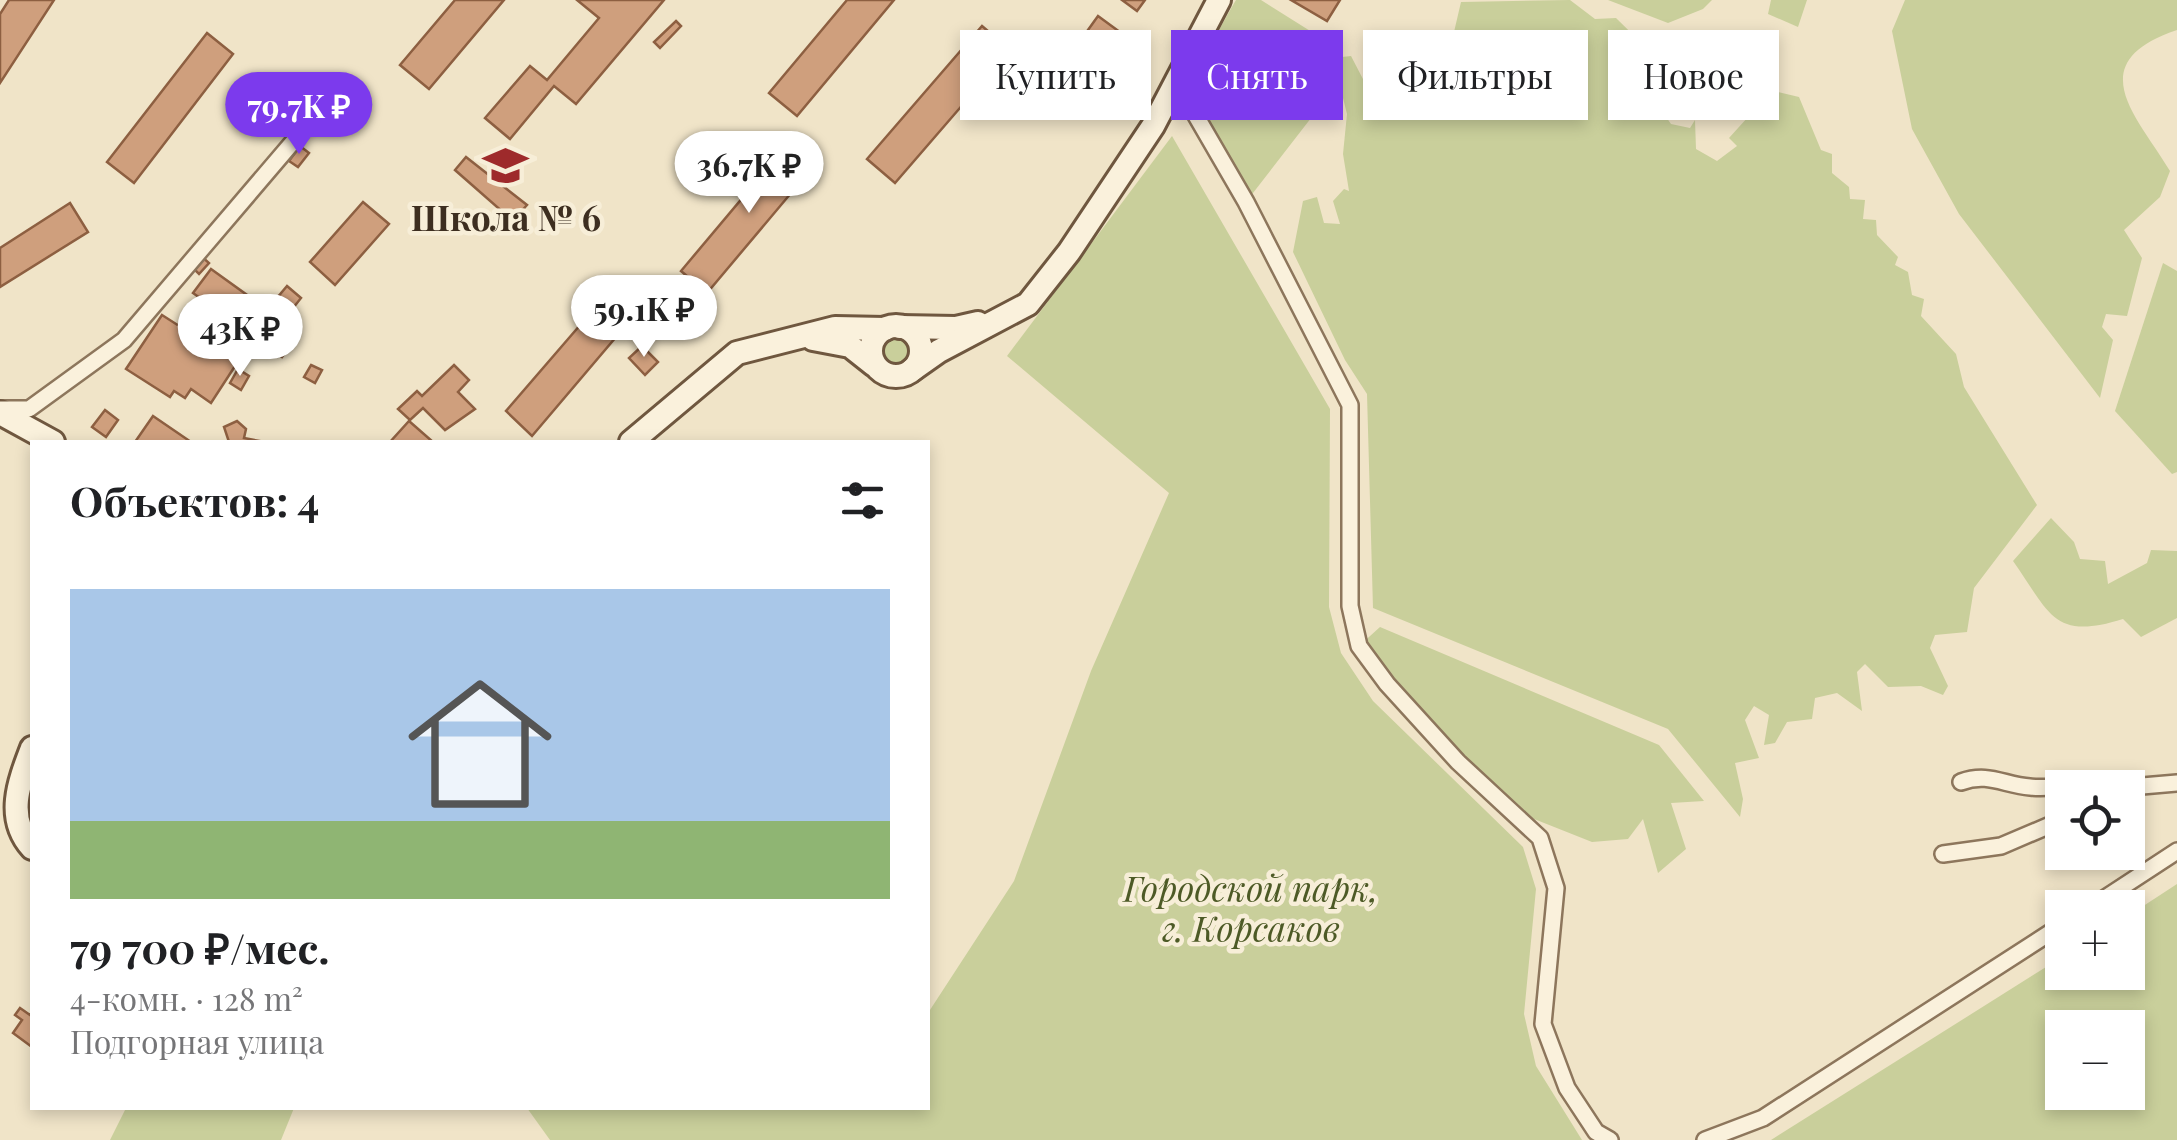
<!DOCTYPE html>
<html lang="ru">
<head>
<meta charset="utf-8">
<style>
	body { margin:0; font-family:"Playfair Display",serif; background:#f2f2f2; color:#202124; height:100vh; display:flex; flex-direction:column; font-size:38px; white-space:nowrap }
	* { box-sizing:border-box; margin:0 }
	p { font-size:32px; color:#757577 }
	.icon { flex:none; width:55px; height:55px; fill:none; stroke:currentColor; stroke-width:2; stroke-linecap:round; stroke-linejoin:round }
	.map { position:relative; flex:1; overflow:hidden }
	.panel { position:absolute; left:30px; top:440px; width:900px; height:670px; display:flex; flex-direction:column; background:#fff; border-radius:0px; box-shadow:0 5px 15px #0003 }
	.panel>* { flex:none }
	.guide { position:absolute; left:960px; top:30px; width:950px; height:90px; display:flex; gap:20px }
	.controls { position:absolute; left:2045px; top:770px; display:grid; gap:20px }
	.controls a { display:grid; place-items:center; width:100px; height:100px; border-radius:0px; background:#fff; box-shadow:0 5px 15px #0003; font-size:50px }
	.price { position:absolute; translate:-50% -85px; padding:0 22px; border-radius:35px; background:#fff; color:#222; font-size:32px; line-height:65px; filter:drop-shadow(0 2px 5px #0008) }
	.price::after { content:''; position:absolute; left:50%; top:60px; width:30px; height:22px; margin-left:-15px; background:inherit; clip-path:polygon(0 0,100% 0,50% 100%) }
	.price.active { background:#7c3aed; color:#fff }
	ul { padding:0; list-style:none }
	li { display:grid; align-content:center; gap:20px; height:530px; padding:0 40px }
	li span { display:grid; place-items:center; height:310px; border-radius:0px; color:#555 }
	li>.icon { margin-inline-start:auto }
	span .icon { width:180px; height:180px; fill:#fffc; stroke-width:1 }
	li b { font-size:42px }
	h2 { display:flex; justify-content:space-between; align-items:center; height:120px; padding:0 40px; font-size:42px }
	.chip { padding:0 35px; border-radius:0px; background:#fff; box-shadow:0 5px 15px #0003; font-size:35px; line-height:90px }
	.chip.active { background:#7c3aed; color:#fff }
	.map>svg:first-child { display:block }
	.green { fill:#c9cf9b; fill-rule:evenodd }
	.building { fill:#cf9f7d; stroke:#8d5f41; stroke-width:2.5 }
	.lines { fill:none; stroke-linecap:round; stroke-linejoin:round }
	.street-casing { stroke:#8d765c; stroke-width:20 }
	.secondary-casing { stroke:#6f573f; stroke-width:28 }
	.street { stroke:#faf1dc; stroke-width:15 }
	.secondary { stroke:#faf1dc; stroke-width:22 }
	.labels { text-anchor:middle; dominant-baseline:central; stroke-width:9; stroke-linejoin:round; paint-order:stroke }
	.poi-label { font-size:35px; font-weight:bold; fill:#3d2e20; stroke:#f7eed8 }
	.park-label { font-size:35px; font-style:italic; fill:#4d5a26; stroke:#f7eed8 }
</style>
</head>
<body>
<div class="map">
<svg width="2177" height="1140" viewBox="0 0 2177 1140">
	<rect width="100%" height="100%" fill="#f0e4c8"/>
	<g class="green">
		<path d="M 1236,0 L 1261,0 L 1323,39 L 1325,100 L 1246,202 C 1191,106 1176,102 1236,0 Z"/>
		<polygon points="1570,0 1595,19 1616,18 1673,74 1680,100 1666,102 1662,111 1671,124 1690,128 1695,120 1696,149 1717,161 1737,146 1729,138 1748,117 1751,106 1761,107 1774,91 1799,97 1821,150 1832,154 1832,173 1849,187 1850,199 1865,200 1863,219 1876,220 1877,235 1898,257 1895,265 1908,272 1912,295 1924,299 1921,316 1956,354 1964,387 2037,505 1974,588 1967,632 1935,635 1930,648 1948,686 1943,695 1921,686 1888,687 1865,664 1857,672 1862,711 1837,693 1815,698 1812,719 1787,722 1775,743 1764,745 1769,715 1754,706 1745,720 1759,758 1735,763 1743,799 1740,817 1668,729 1373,608 1367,394 1345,360 1293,252 1303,201 1317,197 1324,223 1340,224 1333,201 1344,189 1349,191 1343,154 1347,114 1339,82 1342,57 1351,56 1364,81 1382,63 1393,42 1400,41 1408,64 1421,47 1433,48 1443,61 1452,55 1444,34 1454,32 1461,2"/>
		<polygon points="1608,0 1712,0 1703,9 1668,23"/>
		<polygon points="1771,0 1807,0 1798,27 1768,14"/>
		<path d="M 1905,0 L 2177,0 L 2177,30 C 2079,63 2138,117 2170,171 L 2160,197 L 2124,230 L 2142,258 L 2127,316 L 2106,314 L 2102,327 L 2113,340 L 2100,398 L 1959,214 L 1912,129 L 1892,31 Z"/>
		<polygon points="1172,136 1330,409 1329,607 1341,653 1373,701 1523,847 1536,889 1524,1014 1536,1066 1582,1140 550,1140 527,1108 928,1108 928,1013 1014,881 1091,671 1169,493 1007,356"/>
		<polygon points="2163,263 2177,271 2177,472 2172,474 2115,411"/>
		<circle cx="894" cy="352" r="15"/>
		<path d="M 2051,518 L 2074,542 L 2080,559 L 2105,561 L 2108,584 L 2147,563 L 2151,550 L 2177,551 L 2177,618 L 2141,637 L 2123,619 C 2053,641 2050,613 2013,561 Z"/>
		<polygon points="1380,627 1659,745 1704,801 1671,803 1686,849 1658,873 1643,819 1628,839 1592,842 1506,808 1359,646"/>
		<path d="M 2177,884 L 2177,1140 L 1771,1140 L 2062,957 L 2062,972 L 2128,972 L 2128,916 ZM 2062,1028 L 2128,1028 L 2128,1092 L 2062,1092 Z"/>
		<polygon points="126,1108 294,1108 281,1140 110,1140"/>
	</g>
	<g class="building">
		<polygon points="9,0 54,0 0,83 0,14"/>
		<polygon points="455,0 504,0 429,89 400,65"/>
		<polygon points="577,0 664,0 576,104 554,86 510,139 485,118 530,66 547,80 599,18"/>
		<polygon points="847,0 894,0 797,116 769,93"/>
		<polygon points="1122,0 1145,0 1137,11"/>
		<polygon points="1291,0 1340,0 1327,21"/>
		<polygon points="1098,16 1128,38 1091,90 1060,69"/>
		<polygon points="676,21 681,26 660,48 654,42"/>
		<polygon points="982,26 1010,50 895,183 867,159"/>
		<polygon points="207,33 233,54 134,183 107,162"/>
		<polygon points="792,139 818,161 707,293 681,271"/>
		<polygon points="300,146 309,153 298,167 289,161"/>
		<polygon points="466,157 527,205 509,225 500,217 504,213 455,170"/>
		<polygon points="363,202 389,224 335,285 310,262"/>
		<polygon points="70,203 88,232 0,287 0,248"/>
		<polygon points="201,256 209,263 199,274 192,267"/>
		<polygon points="211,269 300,333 282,357 193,293"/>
		<polygon points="619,280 644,304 532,436 506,411"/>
		<polygon points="287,286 301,298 286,317 272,304"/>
		<polygon points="162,315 237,363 211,403 191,389 185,398 174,391 170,397 126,369"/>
		<polygon points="642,346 658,362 645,375 629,358"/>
		<polygon points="311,365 322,370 315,383 304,377"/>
		<polygon points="454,365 469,380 458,392 475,409 445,430 423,408 410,420 398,409 417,391 422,396"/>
		<polygon points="238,369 249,376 241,390 230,383"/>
		<polygon points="105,410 118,420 106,437 92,427"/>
		<polygon points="153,416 191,442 135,442"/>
		<polygon points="237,421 246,429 244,438 265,442 229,442 224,427"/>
		<polygon points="409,421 433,442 390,442"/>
		<polygon points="20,1008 30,1015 32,1012 32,1047 13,1033 22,1020 15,1015"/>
	</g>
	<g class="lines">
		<defs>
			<g id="street">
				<polyline points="1175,90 1195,114 1246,202 1350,405 1350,606 1359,646 1387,684 1458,762 1540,838 1556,888 1543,1024 1567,1088 1596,1132 1610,1140"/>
				<polyline points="0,409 29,409 124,340 321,109"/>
				<path d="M 1961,782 C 1988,772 2004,785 2030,787 C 2062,790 2092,779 2124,785"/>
				<polyline points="2119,788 2177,783"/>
				<polyline points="1943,854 2001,846 2062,820"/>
				<polyline points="2090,908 2177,851"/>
				<polyline points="1705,1140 1763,1118 2062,925"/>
			</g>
			<g id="secondary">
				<circle cx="896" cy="351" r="25"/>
				<polyline points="900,327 956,328 978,323"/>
				<polyline points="813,339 850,346 874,365"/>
				<polyline points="912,370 939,351 1028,304 1069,252 1153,126 1219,0"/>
				<polyline points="0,413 53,442"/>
				<polyline points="631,442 737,353 835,328 885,329"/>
				<path d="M 32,748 C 19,782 5,818 32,848"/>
			</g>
		</defs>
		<use href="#street" class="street-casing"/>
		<use href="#secondary" class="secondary-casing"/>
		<use href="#street" class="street"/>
		<use href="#secondary" class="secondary"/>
	</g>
	<defs>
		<symbol id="school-bare" viewBox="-9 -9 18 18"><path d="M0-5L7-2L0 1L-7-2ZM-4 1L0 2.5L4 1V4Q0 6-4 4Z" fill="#9e2a2b" stroke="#f7eed8" stroke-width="2.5" paint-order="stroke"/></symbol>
	</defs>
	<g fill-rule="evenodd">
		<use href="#school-bare" x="474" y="134" width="63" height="63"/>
	</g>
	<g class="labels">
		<g class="poi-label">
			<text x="506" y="216">Школа № 6</text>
		</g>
		<g class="park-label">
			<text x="1251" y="887">Городской парк,<tspan x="1251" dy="40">г. Корсаков</tspan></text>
		</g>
	</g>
</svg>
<div class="controls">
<a><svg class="icon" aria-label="locate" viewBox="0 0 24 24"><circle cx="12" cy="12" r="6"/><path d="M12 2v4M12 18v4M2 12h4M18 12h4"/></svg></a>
<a>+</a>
<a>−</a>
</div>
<b class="price active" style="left:299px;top:157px">79.7K ₽</b>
<b class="price" style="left:749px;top:216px">36.7K ₽</b>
<b class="price" style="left:644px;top:360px">59.1K ₽</b>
<b class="price" style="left:240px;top:379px">43K ₽</b>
<div class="guide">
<a class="chip">Купить</a>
<a class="chip active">Снять</a>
<a class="chip">Фильтры</a>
<a class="chip">Новое</a>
</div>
<section class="panel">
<h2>Объектов: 4<svg class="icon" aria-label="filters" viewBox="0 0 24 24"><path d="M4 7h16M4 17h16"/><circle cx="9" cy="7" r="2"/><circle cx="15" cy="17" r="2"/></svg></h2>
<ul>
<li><span style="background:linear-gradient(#a9c7e8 75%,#8fb573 0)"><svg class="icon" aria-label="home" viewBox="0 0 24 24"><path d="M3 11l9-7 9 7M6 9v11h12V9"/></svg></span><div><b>79 700 ₽/мес.</b><p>4-комн. · 128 m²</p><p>Подгорная улица</p></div></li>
</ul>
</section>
</div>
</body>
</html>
